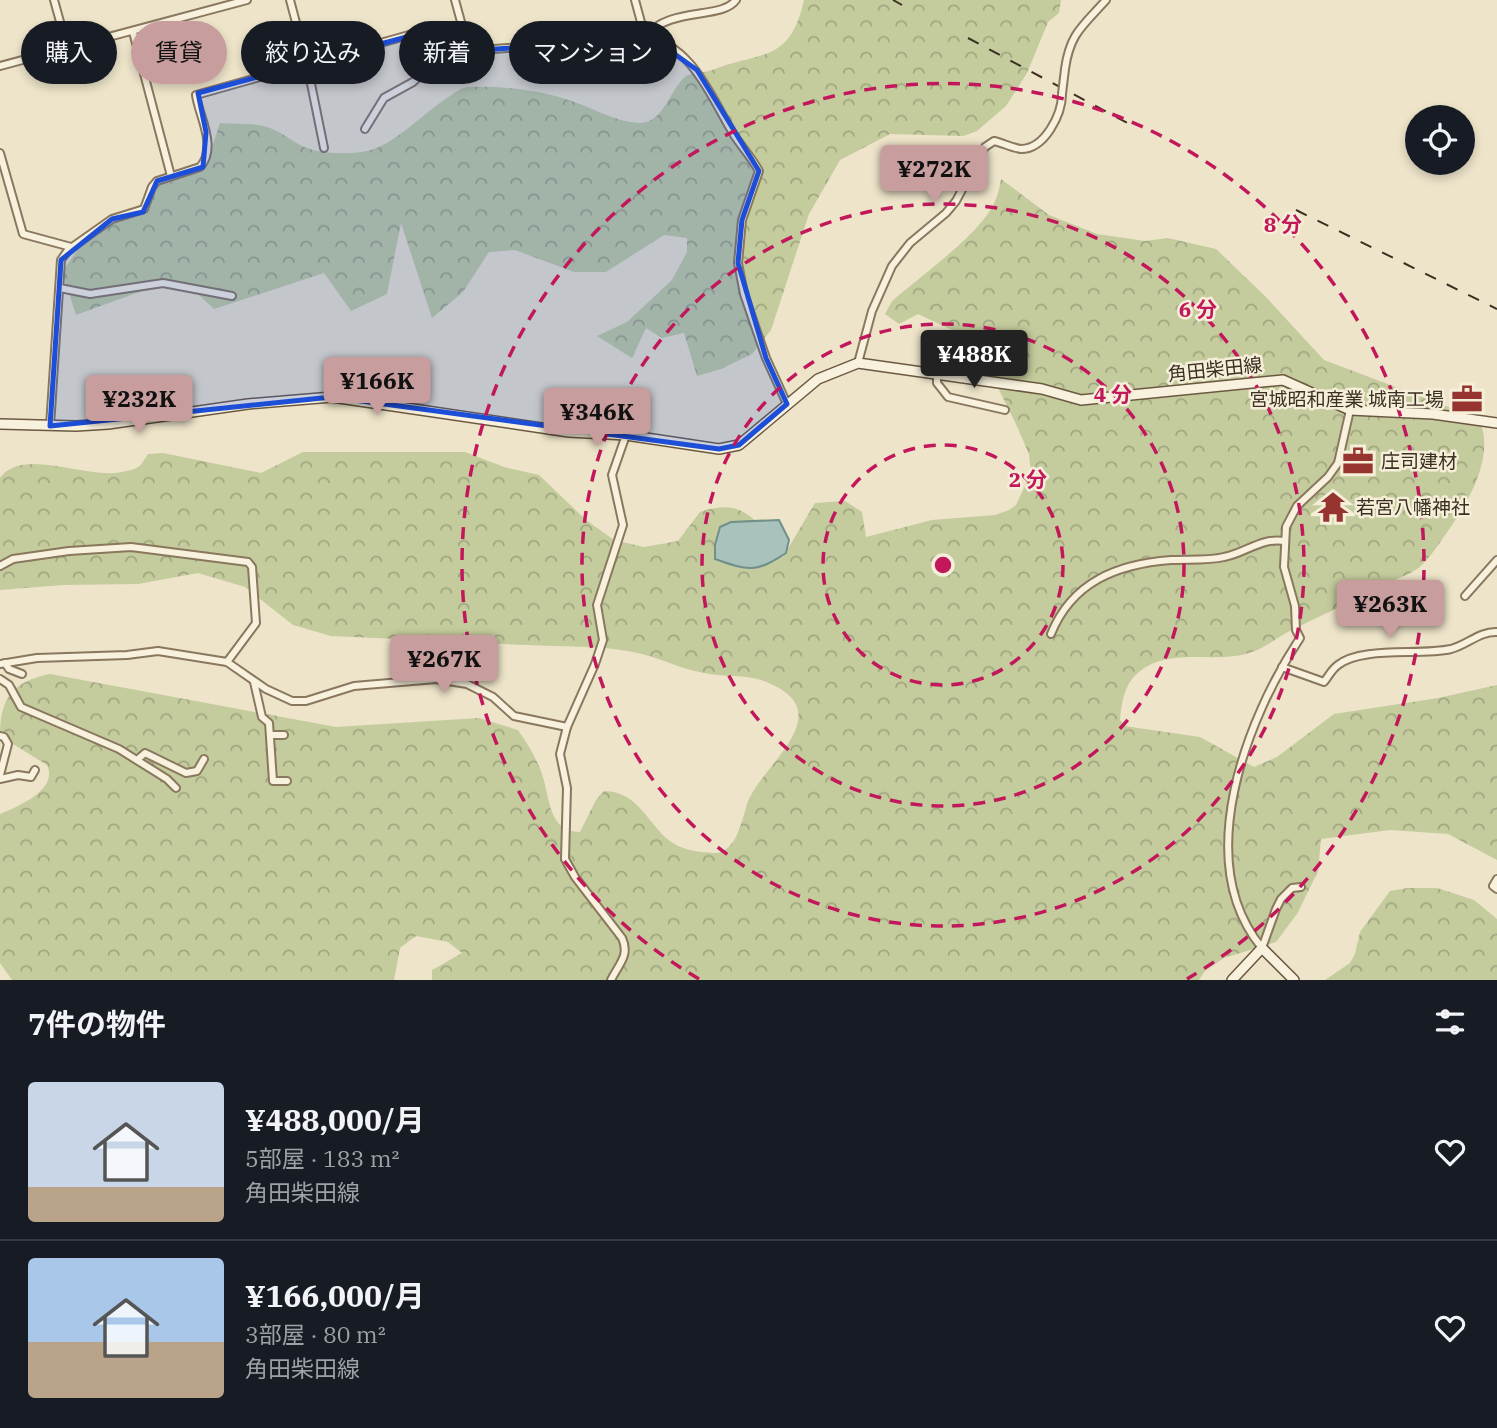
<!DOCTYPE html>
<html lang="ja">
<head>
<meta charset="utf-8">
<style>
	body { margin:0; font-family:"IBM Plex Serif","Noto Sans JP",serif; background:#242831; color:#f1f3f6; height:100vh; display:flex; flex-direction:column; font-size:26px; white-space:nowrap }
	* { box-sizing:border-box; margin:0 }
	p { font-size:23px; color:#9ea1a6 }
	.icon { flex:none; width:38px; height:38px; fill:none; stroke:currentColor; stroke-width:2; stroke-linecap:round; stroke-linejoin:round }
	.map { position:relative; height:980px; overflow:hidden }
	.side { display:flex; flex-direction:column; background:#171b24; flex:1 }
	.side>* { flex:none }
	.guide { position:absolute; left:21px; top:21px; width:700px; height:63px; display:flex; gap:14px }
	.buttons { position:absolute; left:1405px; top:105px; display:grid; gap:14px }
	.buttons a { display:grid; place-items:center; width:70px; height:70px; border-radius:50%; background:#171b24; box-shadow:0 4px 10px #0003; font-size:35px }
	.price { position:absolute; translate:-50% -60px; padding:0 16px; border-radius:7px; background:#c89d9d; color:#111; font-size:23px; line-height:46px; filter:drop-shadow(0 2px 4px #0008) }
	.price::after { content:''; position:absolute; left:50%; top:42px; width:21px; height:16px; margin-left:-10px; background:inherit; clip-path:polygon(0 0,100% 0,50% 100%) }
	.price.current { background:#222; color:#fff }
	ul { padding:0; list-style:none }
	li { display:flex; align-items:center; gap:21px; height:175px; padding:0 28px }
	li+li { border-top:2px solid #363941 }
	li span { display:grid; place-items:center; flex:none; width:196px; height:140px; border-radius:7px; color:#555 }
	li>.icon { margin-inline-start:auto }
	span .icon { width:84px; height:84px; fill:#fffc; stroke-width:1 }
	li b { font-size:30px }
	h2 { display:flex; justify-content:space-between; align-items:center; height:84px; padding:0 28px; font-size:30px }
	.tag { padding:0 24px; border-radius:32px; background:#171b24; box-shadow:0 4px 10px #0003; font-size:24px; line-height:63px }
	.tag.current { background:#c89d9d; color:#111 }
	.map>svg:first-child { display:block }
	.forest { fill:url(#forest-crowns) }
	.water { fill:#aac2bc; stroke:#70908a; stroke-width:2 }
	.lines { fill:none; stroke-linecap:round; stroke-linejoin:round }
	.street-casing { stroke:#89775e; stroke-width:10 }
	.secondary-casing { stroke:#6c5841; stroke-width:12 }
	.street { stroke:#f8f1dd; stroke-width:6 }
	.secondary { stroke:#f8f1dd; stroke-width:9 }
	.rail { stroke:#3b2f21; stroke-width:2; stroke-dasharray:12 12; stroke-linecap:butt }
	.street-bridge-casing { stroke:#89775e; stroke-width:10; stroke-linecap:butt }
	.street-bridge { stroke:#f8f1dd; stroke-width:6 }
	.marked { fill:#1d4ed8; fill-opacity:0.2; stroke:#1d4ed8; stroke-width:5; stroke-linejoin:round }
	.ring { fill:none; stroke:#c2185b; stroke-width:3.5; stroke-dasharray:12 9 }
	.labels { text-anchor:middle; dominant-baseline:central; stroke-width:5; stroke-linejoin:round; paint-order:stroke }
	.street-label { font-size:19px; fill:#3b2f21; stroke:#f5eed9 }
	.poi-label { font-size:19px; fill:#3b2f21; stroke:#f5eed9; text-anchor:start }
	.centre { fill:#c2185b; stroke:#f5eed9; stroke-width:3.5 }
	.ring-label { font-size:21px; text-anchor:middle; font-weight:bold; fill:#c2185b; stroke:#f5eed9; stroke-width:5; stroke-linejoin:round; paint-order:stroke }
</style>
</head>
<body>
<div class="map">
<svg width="1497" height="980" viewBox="0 0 1497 980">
	<defs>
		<pattern id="forest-crowns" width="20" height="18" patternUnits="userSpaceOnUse" patternTransform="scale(1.75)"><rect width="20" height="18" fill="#c4cc9d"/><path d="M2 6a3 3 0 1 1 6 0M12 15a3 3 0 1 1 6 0" fill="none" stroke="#a0a680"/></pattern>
	</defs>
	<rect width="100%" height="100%" fill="#ede4c9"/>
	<g class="forest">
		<path d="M 804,0 L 1061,0 L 1059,13 L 1048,22 L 1027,73 L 1006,106 L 977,131 L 963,136 L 890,134 L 840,160 L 809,214 L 771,330 L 752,354 L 721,369 L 697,376 L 684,333 L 662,338 L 646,328 L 632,358 L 597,336 L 627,322 L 672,280 L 687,252 L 687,238 L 664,235 L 606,272 L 574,272 L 515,250 L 489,252 L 463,292 L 432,318 L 401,223 L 387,294 L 351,311 L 324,273 L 214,309 L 189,286 L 164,283 L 76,315 L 62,272 L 86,238 L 146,204 L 165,176 L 207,163 L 220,123 C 235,124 253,123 267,127 C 280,131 289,139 300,145 C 316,154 348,155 367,151 C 394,146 425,111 450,96 C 456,92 462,87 469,87 C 503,86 542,90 574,102 C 595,109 616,122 639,123 C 664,124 670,88 686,76 C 693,72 704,73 712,70 C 762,51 790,63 804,0 Z"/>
		<path d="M 1001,179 L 1049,215 L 1097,234 L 1145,241 L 1168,238 L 1216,249 L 1265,296 L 1324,360 L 1478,418 C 1497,453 1469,501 1448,531 C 1440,542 1432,555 1422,565 C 1415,572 1403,576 1395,580 C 1362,598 1327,612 1294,629 C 1280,635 1267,647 1252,652 C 1216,665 1171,646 1139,672 C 1124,684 1122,702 1120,720 L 1126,726 L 1138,728 L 1200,737 L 1254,767 L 1277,757 L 1334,714 L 1438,698 L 1497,685 L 1497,860 L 1448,834 L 1390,830 L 1321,839 L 1318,871 L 1297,914 L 1276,942 L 1224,958 L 1205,971 L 1199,980 L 432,980 L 432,970 L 462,953 L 448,942 L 416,936 L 400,948 L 394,980 L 12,980 L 0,963 L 0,814 C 17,807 59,790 47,765 L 0,736 C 0,697 13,682 50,674 L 336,727 L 479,718 L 518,730 C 527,743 537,759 542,774 C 550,797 548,832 580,832 L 596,800 L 604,791 C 641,792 647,826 673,843 C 685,851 700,852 714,853 C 736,854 742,820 747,804 C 759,767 840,715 771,684 C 749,673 727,678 704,673 C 679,669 657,656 633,652 C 599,645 561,647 527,645 C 461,642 396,639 331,636 L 293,625 L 245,587 L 198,573 L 138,584 L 63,585 L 0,590 L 0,478 C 23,446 87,480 122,472 C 126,471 134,470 138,467 C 142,465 145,458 148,454 L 163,453 L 261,473 L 303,452 L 465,452 L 504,467 L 539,475 L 586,520 L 614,540 L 644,547 L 678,541 L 700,512 C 746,496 758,523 783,557 L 815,503 L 845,501 L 862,512 L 866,537 L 932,520 L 995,515 L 1009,510 L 1016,505 L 1031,473 L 1029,454 L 1015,422 L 999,390 L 976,352 L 954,331 L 918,314 L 899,324 L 885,314 L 892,301 C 920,277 966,244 987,215 C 995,205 999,192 1001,179 Z"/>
		<polygon points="1408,888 1437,888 1474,900 1497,919 1497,980 1325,980 1350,963 1355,954 1360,932 1390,891"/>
	</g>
	<path class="water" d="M 779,520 L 789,540 L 786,553 C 756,573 749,571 715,559 L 715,545 L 720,527 L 731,522 Z"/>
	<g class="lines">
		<defs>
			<g id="street">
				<polyline points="54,0 67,47"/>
				<polyline points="290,0 307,64 324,148"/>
				<polyline points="455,0 469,51"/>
				<polyline points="635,0 645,37"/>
				<polyline points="133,32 171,176"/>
				<path d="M 645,37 C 669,6 722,20 736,0"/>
				<polyline points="0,66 247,0"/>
				<path d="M 1065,69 C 1070,33 1083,26 1106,0"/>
				<polyline points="365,129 384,98 413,82 422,74 423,68 414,35"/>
				<polyline points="0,153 23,234 71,247"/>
				<polyline points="60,288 90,294 163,283 232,296"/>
				<path d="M 858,363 L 872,311 L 892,266 L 910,243 L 946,213 L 956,201 L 985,147 L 994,141 C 1003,143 1012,148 1021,149 C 1045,149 1062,114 1062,94"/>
				<polyline points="937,374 937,383 948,397 1005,410"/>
				<path d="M 50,426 L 61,260 L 68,250 L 112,219 L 144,209 L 152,187 L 157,181 L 200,167 C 218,147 199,117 196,95 L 409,35 L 424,36 L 469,51 L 645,37 C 692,44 712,99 734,135 C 742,147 752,158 759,171 L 742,220 L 738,263 L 744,294 L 766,358 L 787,404"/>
				<polyline points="0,566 13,559 69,551 131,547 248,562 252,567 256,623 227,662"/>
				<polyline points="1465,596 1497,560"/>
				<path d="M 1051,634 C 1072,582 1117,564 1171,560 C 1188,559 1207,561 1224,557 C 1246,553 1261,537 1285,541"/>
				<polyline points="5,663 9,669 22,674"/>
				<polyline points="0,664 37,658 127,655 158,651 227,662 266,689 292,701 306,701 354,686 436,679 467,684 493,697 514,716 567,727 595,664 603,640 597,605 623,525 612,475 626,435"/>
				<path d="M 1282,667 L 1324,682 C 1328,677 1332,669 1338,665 C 1362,646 1419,656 1451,649 C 1467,645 1480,631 1497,632"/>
				<polyline points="0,679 9,685 21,707 119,749 167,779 176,788"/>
				<polyline points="254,682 262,717 269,723 273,781 287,781"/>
				<path d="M 567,727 L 560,754 L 567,788 L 565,859 L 575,877 L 622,938 C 630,955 619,964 611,980"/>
				<polyline points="270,735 284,735"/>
				<polyline points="0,736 4,737 8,744 0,775"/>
				<polyline points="137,760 145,753 186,773 197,771 204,759"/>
				<polyline points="0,779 18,775 31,777 35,770"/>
				<polyline points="1497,879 1493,886 1497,889"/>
				<path d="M 1262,948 C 1191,862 1246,720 1300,638 L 1296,630 L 1295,606 L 1284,567 L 1286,527 L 1297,506 L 1328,477 L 1338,463 L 1350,410"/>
				<polyline points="1262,948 1276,909 1281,899 1292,888 1301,887"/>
			</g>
			<g id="secondary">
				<polyline points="0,424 76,426 108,424 248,404 332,397 569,432 626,435 719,449 739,445 818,379 858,363 1042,389 1081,400 1283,380 1350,410 1433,414 1497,423"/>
				<polyline points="1232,980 1262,948 1294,980"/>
			</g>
		</defs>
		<use href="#street" class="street-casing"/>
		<use href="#secondary" class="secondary-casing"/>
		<use href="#street" class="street"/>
		<use href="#secondary" class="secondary"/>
		<g class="rail">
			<polyline points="893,0 902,5"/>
			<polyline points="968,38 1135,127"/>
			<polyline points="1296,210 1497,309"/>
		</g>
		<defs>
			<polyline id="street-bridge" points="1062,94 1065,69"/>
		</defs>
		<use href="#street-bridge" class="street-bridge-casing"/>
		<use href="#street-bridge" class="street-bridge"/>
	</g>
	<path class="marked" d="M 414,35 L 469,51 L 652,38 L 697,70 L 759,171 L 742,220 L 738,263 L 766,358 L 787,404 L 739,445 L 719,449 L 332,397 L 50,426 L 61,260 L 112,219 L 143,212 L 157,181 L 203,167 L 206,132 L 198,93 Z"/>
	<g class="ring">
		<circle cx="943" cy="565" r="120"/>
		<circle cx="943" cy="565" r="241"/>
		<circle cx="943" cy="565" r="361"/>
		<path d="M699 979A481 481 0 1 1 1187 979"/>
	</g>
	<defs>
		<symbol id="office-bare" viewBox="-9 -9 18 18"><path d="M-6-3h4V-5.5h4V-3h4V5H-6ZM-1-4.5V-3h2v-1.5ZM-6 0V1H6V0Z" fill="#963430" stroke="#f5eed9" stroke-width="2.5" paint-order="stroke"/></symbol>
		<symbol id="temple-bare" viewBox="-9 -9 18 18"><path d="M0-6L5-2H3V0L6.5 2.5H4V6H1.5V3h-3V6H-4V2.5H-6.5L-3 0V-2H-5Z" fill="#963430" stroke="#f5eed9" stroke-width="2.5" paint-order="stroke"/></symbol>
	</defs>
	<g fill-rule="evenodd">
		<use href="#office-bare" x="1445" y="377" width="44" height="44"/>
		<use href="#office-bare" x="1336" y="439" width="44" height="44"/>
		<use href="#temple-bare" x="1311" y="485" width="44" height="44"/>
	</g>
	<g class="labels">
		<g class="street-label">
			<text transform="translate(1215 369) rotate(-6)">角田柴田線</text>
		</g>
		<g class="poi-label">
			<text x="1444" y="399" text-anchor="end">宮城昭和産業 城南工場</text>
			<text x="1381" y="461">庄司建材</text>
			<text x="1356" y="507">若宮八幡神社</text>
		</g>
	</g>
	<circle cx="943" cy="565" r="10" class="centre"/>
	<g class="ring-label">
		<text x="1283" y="232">8 分</text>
		<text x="1198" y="317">6 分</text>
		<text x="1113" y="402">4 分</text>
		<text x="1028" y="487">2 分</text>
	</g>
</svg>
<div class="buttons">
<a><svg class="icon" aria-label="locate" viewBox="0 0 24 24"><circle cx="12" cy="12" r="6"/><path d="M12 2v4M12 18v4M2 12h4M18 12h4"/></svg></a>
</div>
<b class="price" style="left:934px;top:205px">¥272K</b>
<b class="price current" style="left:974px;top:390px">¥488K</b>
<b class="price" style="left:377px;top:417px">¥166K</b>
<b class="price" style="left:139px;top:435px">¥232K</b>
<b class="price" style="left:597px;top:448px">¥346K</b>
<b class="price" style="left:1390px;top:640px">¥263K</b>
<b class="price" style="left:444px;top:695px">¥267K</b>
<div class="guide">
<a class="tag">購入</a>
<a class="tag current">賃貸</a>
<a class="tag">絞り込み</a>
<a class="tag">新着</a>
<a class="tag">マンション</a>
</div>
</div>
<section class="side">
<h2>7件の物件<svg class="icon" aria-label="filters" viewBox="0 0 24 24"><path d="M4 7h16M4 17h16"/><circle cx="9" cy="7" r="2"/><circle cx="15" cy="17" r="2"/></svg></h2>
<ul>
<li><span style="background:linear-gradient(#c9d6e8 75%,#b9a48a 0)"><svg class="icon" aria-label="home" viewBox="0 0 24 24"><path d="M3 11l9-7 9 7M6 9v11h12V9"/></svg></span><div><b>¥488,000/月</b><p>5部屋 · 183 m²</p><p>角田柴田線</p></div><svg class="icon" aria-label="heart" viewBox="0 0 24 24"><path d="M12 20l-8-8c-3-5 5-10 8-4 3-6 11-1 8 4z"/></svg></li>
<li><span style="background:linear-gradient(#a9c7e8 60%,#b9a48a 0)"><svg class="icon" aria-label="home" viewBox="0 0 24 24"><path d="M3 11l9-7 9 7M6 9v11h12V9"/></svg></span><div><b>¥166,000/月</b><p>3部屋 · 80 m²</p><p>角田柴田線</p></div><svg class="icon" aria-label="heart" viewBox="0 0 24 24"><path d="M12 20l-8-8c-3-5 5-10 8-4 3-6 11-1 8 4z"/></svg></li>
</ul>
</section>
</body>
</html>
